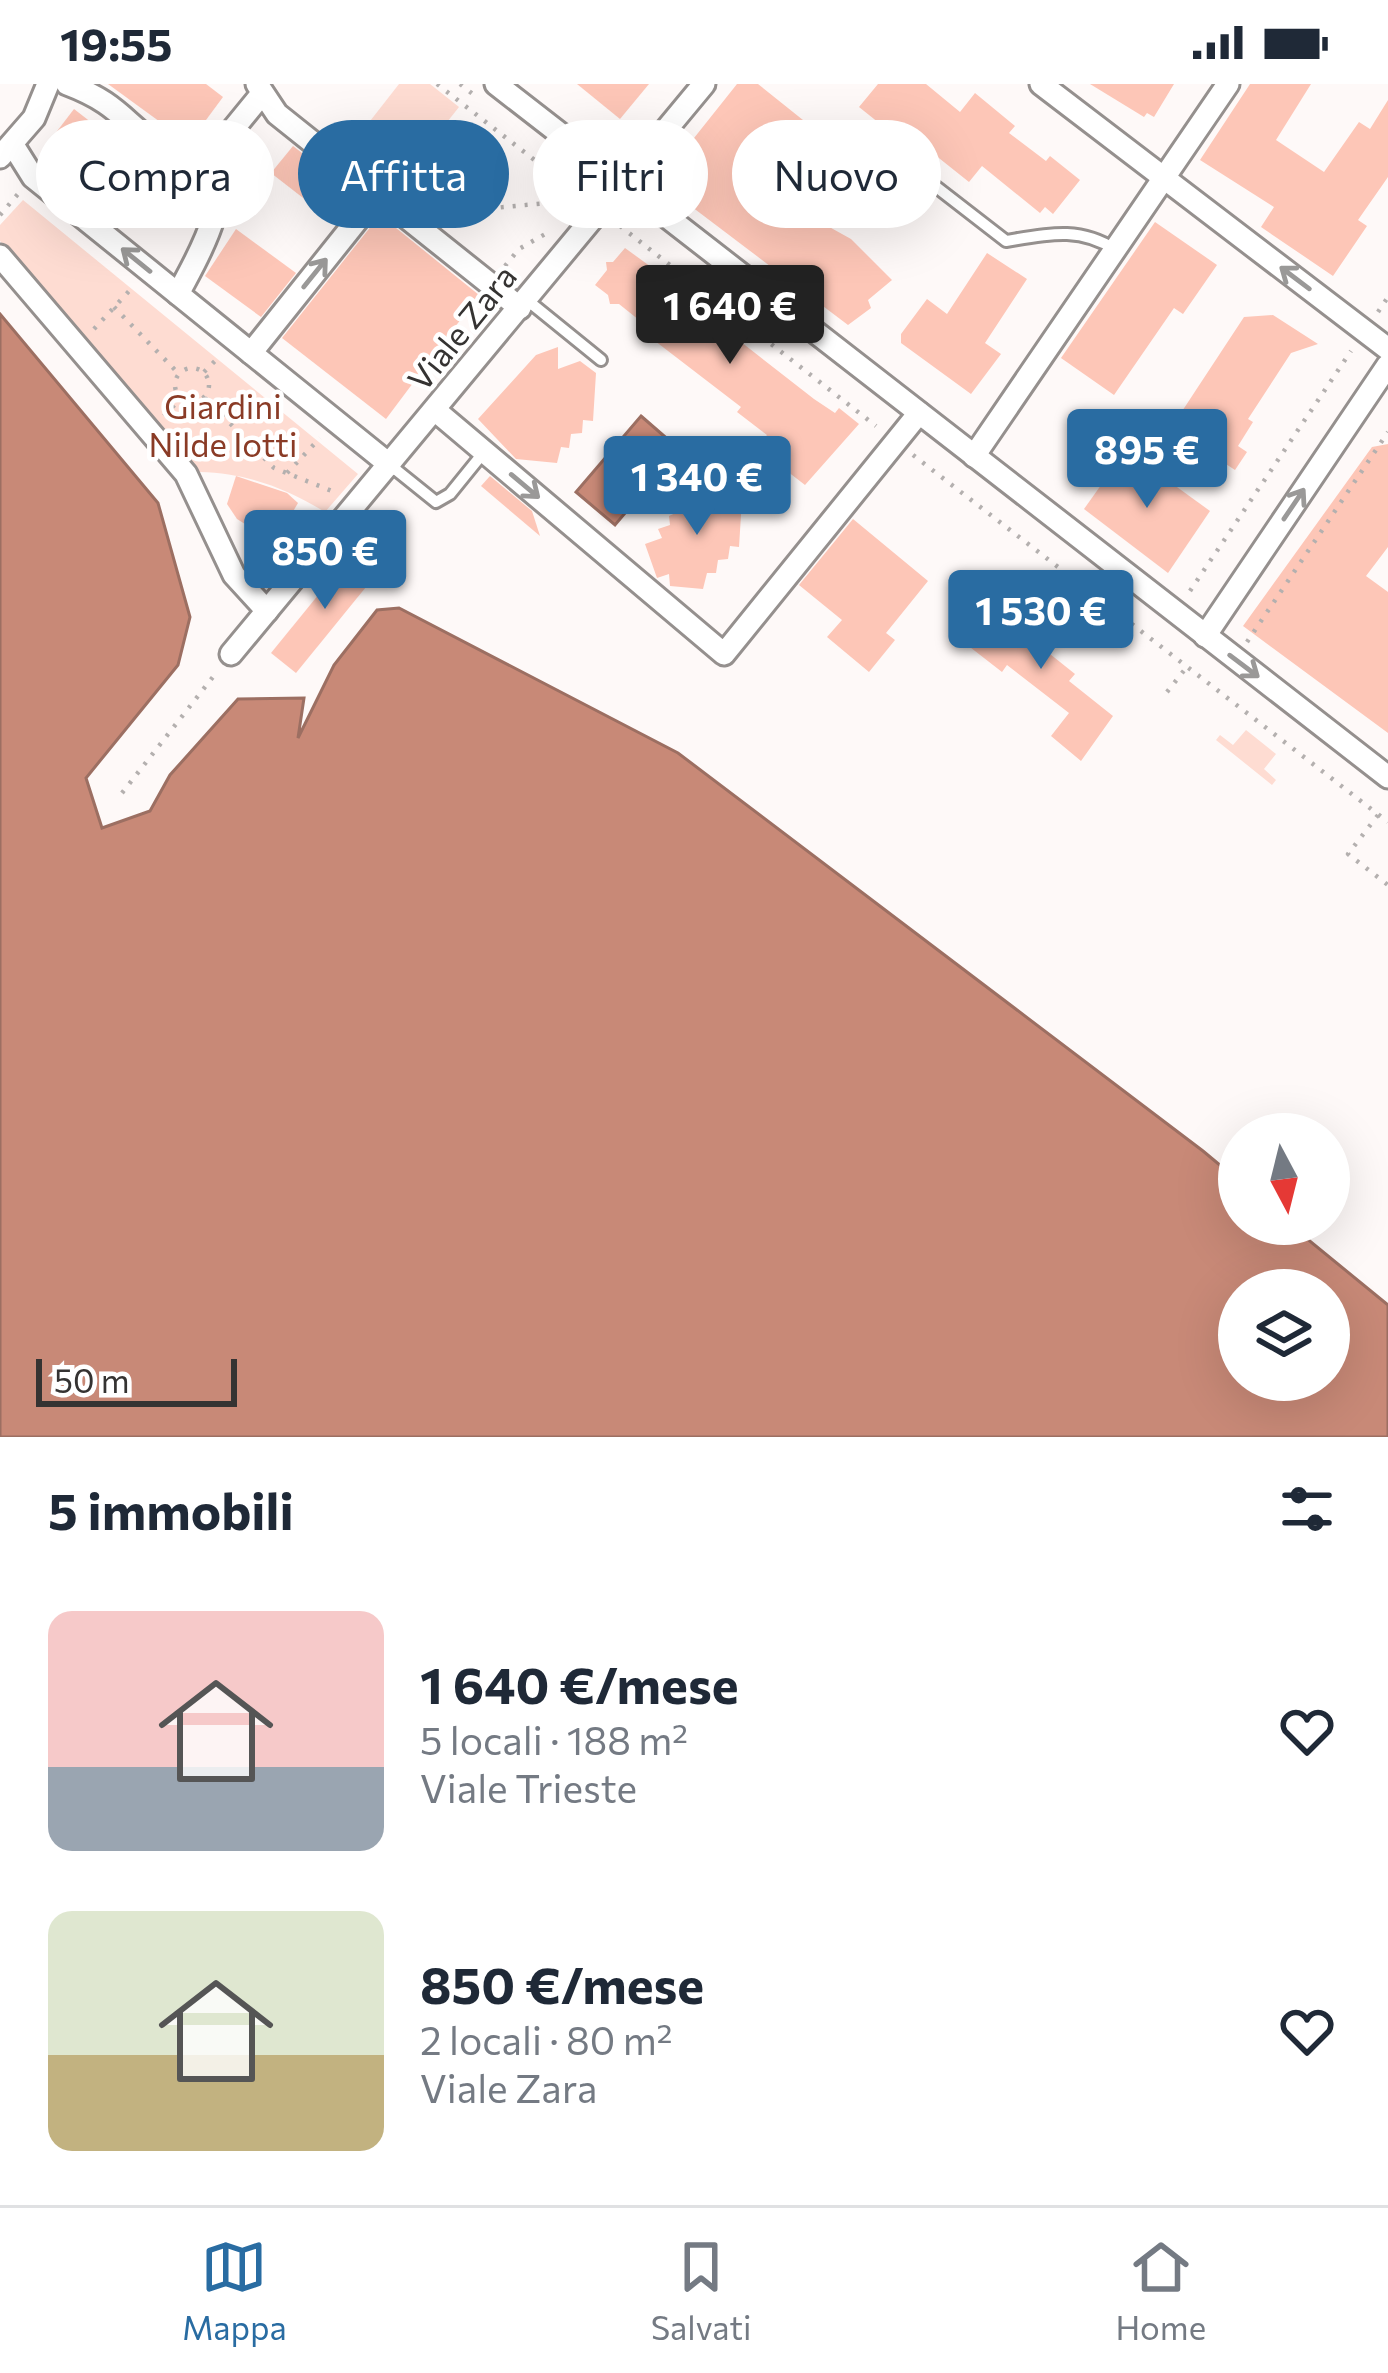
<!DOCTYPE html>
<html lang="it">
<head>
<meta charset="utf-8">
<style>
	body { margin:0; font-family:Commissioner,sans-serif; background:#f2f2f3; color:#1f2937; height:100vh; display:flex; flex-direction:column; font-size:45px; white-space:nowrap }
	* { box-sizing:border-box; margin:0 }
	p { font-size:39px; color:#747a83 }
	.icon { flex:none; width:66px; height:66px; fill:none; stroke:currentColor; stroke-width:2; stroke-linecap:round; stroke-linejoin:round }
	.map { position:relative; height:1353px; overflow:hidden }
	.details { display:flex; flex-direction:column; background:#fff; flex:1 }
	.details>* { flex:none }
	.top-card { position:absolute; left:36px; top:36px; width:1317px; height:108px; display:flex; gap:24px }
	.needle { width:78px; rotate:173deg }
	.buttons { position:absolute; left:1218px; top:1029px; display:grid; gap:24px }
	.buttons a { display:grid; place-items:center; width:132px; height:132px; border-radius:50%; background:#fff; box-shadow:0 12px 48px #0002; font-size:60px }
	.scale { position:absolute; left:36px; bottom:30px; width:201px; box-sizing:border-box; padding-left:12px; border:6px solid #353332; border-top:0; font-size:33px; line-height:42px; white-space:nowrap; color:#353332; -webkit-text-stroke:9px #fff; paint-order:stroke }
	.price { position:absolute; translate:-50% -102px; padding:0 27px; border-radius:12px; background:#296ca2; color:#fff; font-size:39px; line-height:78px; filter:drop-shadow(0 3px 6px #0008) }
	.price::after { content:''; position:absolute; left:50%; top:72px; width:36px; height:27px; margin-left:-18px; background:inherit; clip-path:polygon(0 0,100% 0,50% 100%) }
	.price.current { background:#222; color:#fff }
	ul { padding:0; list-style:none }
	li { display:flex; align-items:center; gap:36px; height:300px; padding:0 48px }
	li span { display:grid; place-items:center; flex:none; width:336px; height:240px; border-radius:24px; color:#555 }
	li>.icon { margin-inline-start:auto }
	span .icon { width:144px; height:144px; fill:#fffc; stroke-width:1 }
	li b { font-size:51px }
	h2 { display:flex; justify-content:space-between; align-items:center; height:144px; padding:0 48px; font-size:51px }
	.chip { padding:0 42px; border-radius:54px; background:#fff; box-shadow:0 12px 48px #0002; font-size:42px; line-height:108px }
	.chip.current { background:#296ca2; color:#fff }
	.status { display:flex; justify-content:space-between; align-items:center; height:84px; padding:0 60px; background:#fff; direction:ltr }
	.status svg { height:33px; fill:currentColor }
	.menu { display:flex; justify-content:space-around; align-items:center; height:168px; border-top:3px solid #e0e1e3; background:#fff; font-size:33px; color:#747a83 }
	.menu a { display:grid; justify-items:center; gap:6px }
	.menu .current { color:#296ca2 }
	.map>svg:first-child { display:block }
	.green { fill:#fedcd2 }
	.water { fill:#c88977; stroke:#9c6f62; stroke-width:3; fill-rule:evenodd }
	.building { fill:#fdc6b7 }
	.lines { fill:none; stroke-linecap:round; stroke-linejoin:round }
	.lane-casing { stroke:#95908e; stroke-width:16 }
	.street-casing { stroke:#95908e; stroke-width:27 }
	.path { stroke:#b4b0af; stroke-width:4.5; stroke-dasharray:3 9; stroke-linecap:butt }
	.lane { stroke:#fff; stroke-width:10 }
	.street { stroke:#fff; stroke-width:21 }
	.oneway { stroke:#9a9998 }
	.labels { text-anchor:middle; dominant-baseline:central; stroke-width:9; stroke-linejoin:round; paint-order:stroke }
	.street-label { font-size:33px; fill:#353332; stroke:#fff }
	.park-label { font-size:33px; fill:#8a3b26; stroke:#fff }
</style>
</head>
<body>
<div class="status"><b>19:55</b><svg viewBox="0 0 49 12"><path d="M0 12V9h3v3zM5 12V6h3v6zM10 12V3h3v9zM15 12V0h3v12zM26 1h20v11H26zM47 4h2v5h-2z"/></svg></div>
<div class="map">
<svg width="1388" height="1353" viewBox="0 0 1388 1353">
	<rect width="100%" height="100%" fill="#fef9f8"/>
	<g class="green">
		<polygon points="399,0 430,0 459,23 390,110 342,73"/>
		<path d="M 23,116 L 358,390 L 325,428 C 286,404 246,389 200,388 L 0,157 L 0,141 Z"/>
		<polygon points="1246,646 1276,670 1264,685 1276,696 1272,701 1216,656 1220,651 1233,661"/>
	</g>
	<g class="water">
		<path d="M 0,230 L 158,419 L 190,533 L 178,581 L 86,694 L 102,744 L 150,727 L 170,691 L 238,615 L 304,614 L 298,654 L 334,581 L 377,526 L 399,524 L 678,669 L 1203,1067 L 1239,1097 L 1239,1140 L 1289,1140 L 1388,1221 L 1388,1353 L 0,1353 ZM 1329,1206 L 1329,1296 L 1239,1296 L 1239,1206 Z"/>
		<polygon points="641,332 679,365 615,441 576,408"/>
	</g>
	<g class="building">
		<polygon points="108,0 206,0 223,13 189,59"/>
		<polygon points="577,0 649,0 620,35"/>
		<polygon points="737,0 758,0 843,68 797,125 851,155 892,196 868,216 871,224 848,241 659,98"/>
		<polygon points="878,0 926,0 960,28 975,9 1015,42 1009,49 1046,77 1050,72 1080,96 1053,130 1045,123 1040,129 982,82 969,98 910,51 904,59 859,23"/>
		<polygon points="1090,0 1174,0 1154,33 1147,29 1144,33"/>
		<polygon points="1250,0 1311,0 1276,56 1324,88 1359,38 1370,45 1388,16 1388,93 1358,136 1367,142 1333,192 1261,143 1274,123 1200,76"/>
		<polygon points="74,25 181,108 155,142 48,59"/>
		<polygon points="293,62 329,90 307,117 271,89"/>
		<polygon points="380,131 479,211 386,335 282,254"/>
		<polygon points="1155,138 1217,181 1183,230 1174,224 1114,311 1061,274"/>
		<polygon points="236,145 296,189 261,233 205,192"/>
		<polygon points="625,164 746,252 741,258 814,315 835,329 839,324 859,340 805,401 757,364 767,351 737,328 741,323 655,257 659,252 619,220 610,220 608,211 595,201 607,186 606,178 613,178"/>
		<polygon points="987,169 1027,195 985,259 1001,270 971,310 901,259 901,250 927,215 947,230"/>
		<polygon points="1273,231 1318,260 1291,269 1248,335 1253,338 1238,362 1247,368 1235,386 1171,344 1244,233"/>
		<polygon points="558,263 558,285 580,277 596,289 593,337 583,336 582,349 571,350 569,364 561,363 557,379 516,375 478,335 536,271"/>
		<polygon points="1388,360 1388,463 1366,492 1388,508 1388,649 1243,542 1372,363"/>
		<polygon points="1126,366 1210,427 1168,489 1084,425"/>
		<polygon points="236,392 287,409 298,419 288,436 253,445 237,435 227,420"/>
		<polygon points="490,392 532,427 540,452 481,402"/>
		<polygon points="726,403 742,415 739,463 730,462 728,475 718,476 716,489 707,489 703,505 670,502 669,490 657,494 645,460 662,454 658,445 670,441 669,432 682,426 680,417"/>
		<polygon points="853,435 928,497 886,549 895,556 869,588 827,553 842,536 799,501"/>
		<polygon points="354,467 379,487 296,589 271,569"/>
		<polygon points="1004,513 1061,556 1050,570 1075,590 1069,597 1113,632 1081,677 1051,652 1069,629 1007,581 1002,588 966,560"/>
	</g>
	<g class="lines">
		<defs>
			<g id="lane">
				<path d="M 935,102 L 1006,157 C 1048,150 1079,142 1116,166"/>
				<polyline points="527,216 601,276"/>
				<polyline points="390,381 436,418 450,410 484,368"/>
			</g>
			<g id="street">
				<path d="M 67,0 C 117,19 121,35 159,63 C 173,72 189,73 202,81 C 241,106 192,182 178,210"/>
				<polyline points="257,0 277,30 520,224"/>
				<polyline points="496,0 1388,693"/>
				<polyline points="1041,0 1388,265"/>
				<polyline points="13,61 33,93 390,381"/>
				<polyline points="0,73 34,34 48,0"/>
				<polyline points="203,82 261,11"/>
				<polyline points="0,172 186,390 234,491 267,527"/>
				<polyline points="251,269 378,110"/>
				<polyline points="436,327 724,570 919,329"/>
				<polyline points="974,372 1228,0"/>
				<polyline points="1205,552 1388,281"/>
				<polyline points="231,570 704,0"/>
			</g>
		</defs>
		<use href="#lane" class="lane-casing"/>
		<use href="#street" class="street-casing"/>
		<g class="path">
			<polyline points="437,0 582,113"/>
			<polyline points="460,0 474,11"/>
			<polyline points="441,129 579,116"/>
			<polyline points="0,131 18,110"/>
			<polyline points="620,142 876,342"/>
			<polyline points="505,182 519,165 547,149"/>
			<polyline points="114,223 179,290"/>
			<polyline points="1378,228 1388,213"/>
			<polyline points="94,245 131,205"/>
			<circle cx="192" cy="301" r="17"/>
			<polyline points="204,288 221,271"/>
			<polyline points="205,314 274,384 337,409"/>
			<polyline points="164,332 181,314"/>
			<polyline points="913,371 1388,738"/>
			<polyline points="287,389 320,354"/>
			<polyline points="1190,507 1351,267"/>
			<polyline points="1247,558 1388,348"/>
			<polyline points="1167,608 1186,584"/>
			<polyline points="122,709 216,589"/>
			<polyline points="1378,731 1348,770 1388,801"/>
		</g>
		<use href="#lane" class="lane"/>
		<use href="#street" class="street"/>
	</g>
	<defs><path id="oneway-shaft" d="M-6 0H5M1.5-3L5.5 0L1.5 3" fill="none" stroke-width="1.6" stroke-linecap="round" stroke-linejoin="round" transform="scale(3)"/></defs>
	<g class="oneway">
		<use href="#oneway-shaft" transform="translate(136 176) rotate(-141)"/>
		<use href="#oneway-shaft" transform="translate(315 189) rotate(-51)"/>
		<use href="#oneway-shaft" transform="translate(1295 194) rotate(-143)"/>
		<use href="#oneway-shaft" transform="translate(525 402) rotate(40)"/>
		<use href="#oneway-shaft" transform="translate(1294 420) rotate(-56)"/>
		<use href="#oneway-shaft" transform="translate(1244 582) rotate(37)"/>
	</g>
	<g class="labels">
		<g class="street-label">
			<text transform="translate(461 243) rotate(-51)">Viale Zara</text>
		</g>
		<g class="park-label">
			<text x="223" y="321">Giardini<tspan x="223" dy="38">Nilde Iotti</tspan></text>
		</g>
	</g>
</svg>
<div class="buttons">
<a><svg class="needle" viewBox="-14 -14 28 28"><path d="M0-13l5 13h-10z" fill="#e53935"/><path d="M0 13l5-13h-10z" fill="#747a83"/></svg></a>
<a><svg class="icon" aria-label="layers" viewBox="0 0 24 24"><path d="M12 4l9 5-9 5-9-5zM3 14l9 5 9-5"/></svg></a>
</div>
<div class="scale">50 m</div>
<b class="price current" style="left:730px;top:283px">1 640 €</b>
<b class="price" style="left:1147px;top:427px">895 €</b>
<b class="price" style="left:697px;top:454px">1 340 €</b>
<b class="price" style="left:325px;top:528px">850 €</b>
<b class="price" style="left:1041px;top:588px">1 530 €</b>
<div class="top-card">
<a class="chip">Compra</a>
<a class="chip current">Affitta</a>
<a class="chip">Filtri</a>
<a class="chip">Nuovo</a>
</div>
</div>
<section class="details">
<h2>5 immobili<svg class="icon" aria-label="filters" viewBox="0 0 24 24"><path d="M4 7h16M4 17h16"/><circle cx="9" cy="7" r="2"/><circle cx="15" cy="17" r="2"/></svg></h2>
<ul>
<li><span style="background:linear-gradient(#f6c9c9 65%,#9aa5b1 0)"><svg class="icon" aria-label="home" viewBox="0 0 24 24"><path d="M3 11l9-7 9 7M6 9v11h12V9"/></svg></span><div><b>1 640 €/mese</b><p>5 locali · 188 m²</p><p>Viale Trieste</p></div><svg class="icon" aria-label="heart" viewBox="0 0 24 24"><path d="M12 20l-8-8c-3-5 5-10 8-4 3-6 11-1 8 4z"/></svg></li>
<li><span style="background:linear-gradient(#dfe7d0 60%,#c2b280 0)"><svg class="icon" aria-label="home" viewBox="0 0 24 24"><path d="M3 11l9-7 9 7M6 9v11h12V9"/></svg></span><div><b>850 €/mese</b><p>2 locali · 80 m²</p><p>Viale Zara</p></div><svg class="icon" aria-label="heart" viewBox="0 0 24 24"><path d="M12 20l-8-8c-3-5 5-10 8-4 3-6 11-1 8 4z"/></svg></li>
</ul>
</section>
<nav class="menu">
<a class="current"><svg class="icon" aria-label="map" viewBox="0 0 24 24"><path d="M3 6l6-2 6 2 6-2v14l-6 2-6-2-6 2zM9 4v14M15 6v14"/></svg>Mappa</a>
<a><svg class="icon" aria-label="saved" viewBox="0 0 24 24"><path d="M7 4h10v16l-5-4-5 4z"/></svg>Salvati</a>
<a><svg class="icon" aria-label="home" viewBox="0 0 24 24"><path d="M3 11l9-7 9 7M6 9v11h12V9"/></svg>Home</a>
</nav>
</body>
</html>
